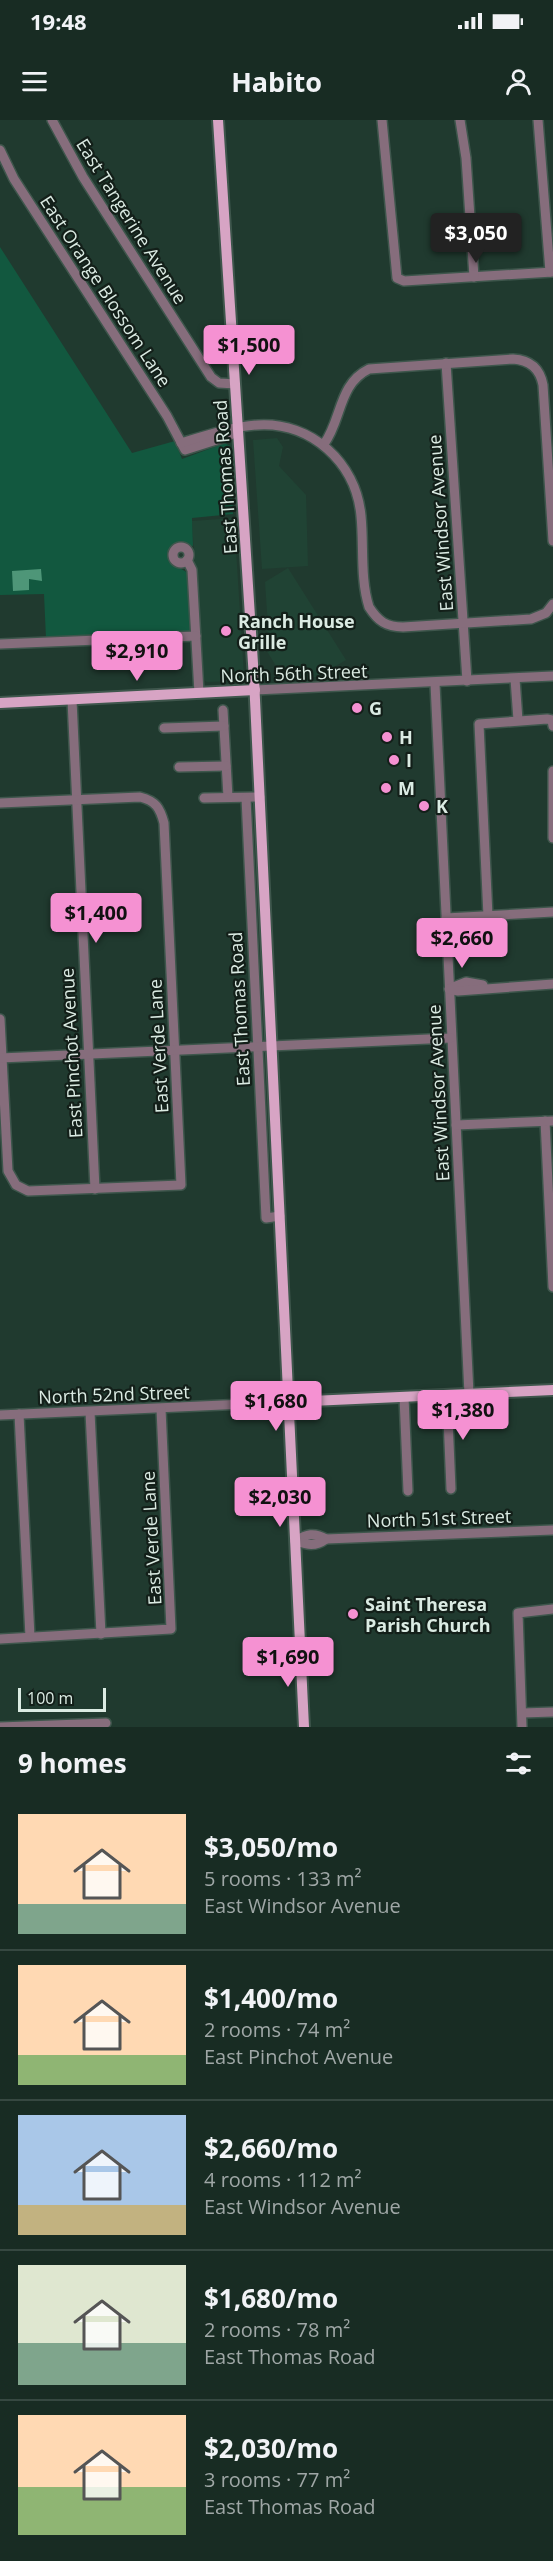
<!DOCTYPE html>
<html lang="en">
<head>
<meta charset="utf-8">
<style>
	body { margin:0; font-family:"Open Sans",sans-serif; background:#21342b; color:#f1f3f6; height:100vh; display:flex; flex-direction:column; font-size:22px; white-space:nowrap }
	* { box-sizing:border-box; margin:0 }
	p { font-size:20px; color:#9fa7a6 }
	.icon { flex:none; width:33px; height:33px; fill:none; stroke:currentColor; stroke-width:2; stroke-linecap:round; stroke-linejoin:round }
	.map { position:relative; height:1607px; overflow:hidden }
	.sheet { display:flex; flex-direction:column; background:#182c23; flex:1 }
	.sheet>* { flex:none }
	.scale { position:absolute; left:18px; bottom:15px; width:88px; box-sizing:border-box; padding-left:6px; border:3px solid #dbebe3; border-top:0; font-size:16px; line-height:21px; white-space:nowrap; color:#dbebe3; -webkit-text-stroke:4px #131f19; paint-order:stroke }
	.price { position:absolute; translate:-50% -51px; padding:0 14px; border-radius:6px; background:#f591d2; color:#111; font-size:20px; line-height:39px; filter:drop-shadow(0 2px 3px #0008) }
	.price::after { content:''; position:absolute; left:50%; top:36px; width:18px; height:14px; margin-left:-9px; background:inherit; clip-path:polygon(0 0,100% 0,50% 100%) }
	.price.on { background:#222; color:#fff }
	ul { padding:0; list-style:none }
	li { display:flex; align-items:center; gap:18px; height:150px; padding:0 18px }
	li+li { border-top:2px solid #364841 }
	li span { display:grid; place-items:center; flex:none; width:168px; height:120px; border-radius:0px; color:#555 }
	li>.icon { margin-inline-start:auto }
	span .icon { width:72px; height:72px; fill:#fffc; stroke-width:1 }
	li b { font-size:26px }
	h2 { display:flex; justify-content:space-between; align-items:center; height:72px; padding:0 18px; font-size:26px }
	.status { display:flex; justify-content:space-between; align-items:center; height:42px; padding:0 30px; background:#182c23; direction:ltr }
	.status svg { height:16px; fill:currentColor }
	header { display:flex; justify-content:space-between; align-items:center; height:78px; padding:0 18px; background:#182c23; font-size:27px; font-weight:700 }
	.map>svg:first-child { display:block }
	.built { fill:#204334 }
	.green { fill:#12583f }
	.water { fill:#4e9678 }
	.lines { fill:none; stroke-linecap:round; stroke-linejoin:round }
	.minor-casing { stroke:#3e564c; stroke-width:12 }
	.major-casing { stroke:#3e564c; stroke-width:14 }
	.minor { stroke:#866d7c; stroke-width:9 }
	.major { stroke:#d7a4c4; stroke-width:10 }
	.poi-dot { fill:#f591d2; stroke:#131f19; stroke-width:2 }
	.labels { text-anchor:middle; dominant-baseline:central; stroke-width:4.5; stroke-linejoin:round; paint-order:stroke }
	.street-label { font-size:18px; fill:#dbebe3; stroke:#131f19 }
	.poi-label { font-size:18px; font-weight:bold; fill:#dbebe3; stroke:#131f19; text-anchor:start }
</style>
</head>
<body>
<div class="status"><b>19:48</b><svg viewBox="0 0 49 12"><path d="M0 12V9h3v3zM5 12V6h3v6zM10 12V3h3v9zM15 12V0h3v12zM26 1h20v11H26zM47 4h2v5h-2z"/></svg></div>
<header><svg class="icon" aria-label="menu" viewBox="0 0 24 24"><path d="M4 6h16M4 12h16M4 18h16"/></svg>Habito<svg class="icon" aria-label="person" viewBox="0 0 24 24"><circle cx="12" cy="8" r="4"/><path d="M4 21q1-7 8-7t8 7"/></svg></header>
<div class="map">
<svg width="553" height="1607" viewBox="0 0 553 1607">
	<rect width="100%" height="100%" fill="#203a2f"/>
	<g class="built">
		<polygon points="277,318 283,327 279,346 306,375 308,446 262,449 253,320"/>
		<polygon points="234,398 244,556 240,561 207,562 202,558 192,401"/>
		<polygon points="288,448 346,540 317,557 284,559 265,528 268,507 265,462"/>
	</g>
	<polygon class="green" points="0,127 132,333 175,321 182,339 225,323 230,326 233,394 192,398 193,426 175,424 178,447 188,453 192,513 46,518 44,474 0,475"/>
	<polygon class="water" points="41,449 42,461 29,459 29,470 13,471 12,451"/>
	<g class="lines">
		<defs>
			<g id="minor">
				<polyline points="52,0 83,57 211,257 219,263 235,264"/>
				<polyline points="382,0 397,158 404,161 553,152"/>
				<polyline points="460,0 466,38 474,157"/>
				<polyline points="538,0 550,152"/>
				<polyline points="0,30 14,59 167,296 185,330 229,316 238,310"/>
				<polyline points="446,243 467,561"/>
				<path d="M 181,323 C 204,316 235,306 258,305 C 311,302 356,342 361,396 C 364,425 360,459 369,487 C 378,501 386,507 403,507 L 531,499 L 546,493 L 553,484"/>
				<path d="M 324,324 C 342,300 338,264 369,249 L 513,239 C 530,240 540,249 543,265 L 553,421"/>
				<circle cx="181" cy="435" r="8"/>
				<polyline points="187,440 192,450 199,573"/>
				<polyline points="0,524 196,516"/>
				<polyline points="515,559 518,600"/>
				<polyline points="435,564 469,1274"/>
				<polyline points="255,570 553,556"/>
				<polyline points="72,580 95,1069"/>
				<polyline points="223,590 228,677"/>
				<polyline points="164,608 224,606"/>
				<polyline points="179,647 226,646"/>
				<polyline points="553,651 553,718"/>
				<polyline points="204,678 260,677"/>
				<polyline points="246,678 266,1098 280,1096"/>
				<path d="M 0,683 L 140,677 C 156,681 160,688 164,703 L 181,1065 L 28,1071 L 16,1065 L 8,1051 L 0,899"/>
				<polyline points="488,796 479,604 547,599 552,600 553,606"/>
				<polyline points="446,798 553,792"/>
				<polyline points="451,868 466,862 483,865"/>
				<polyline points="449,869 458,871 553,864"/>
				<polyline points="0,938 451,918"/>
				<polyline points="545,1001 553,1167"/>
				<polyline points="456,1005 553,1001"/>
				<polyline points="447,1275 451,1369"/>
				<polyline points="404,1277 408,1371"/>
				<polyline points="90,1292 101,1514"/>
				<polyline points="19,1294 30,1517"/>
				<polyline points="0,1295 289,1282"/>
				<path d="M 295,1421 C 307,1414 314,1412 326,1419 L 553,1410"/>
				<path d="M 295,1421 C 308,1425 315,1427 326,1419"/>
				<polyline points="0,1519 171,1509 161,1289"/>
				<polyline points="522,1593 553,1592"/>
				<polyline points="0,1607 106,1603"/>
				<polyline points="522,1607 518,1493 553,1489"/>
			</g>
			<g id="major">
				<polyline points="218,0 254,559 304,1607"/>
				<polyline points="0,583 255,570"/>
				<polyline points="289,1282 553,1270"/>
			</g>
		</defs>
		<use href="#minor" class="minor-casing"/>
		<use href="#major" class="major-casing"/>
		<use href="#minor" class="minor"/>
		<use href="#major" class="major"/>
	</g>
	<g class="poi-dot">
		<circle cx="226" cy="511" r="6"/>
		<circle cx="357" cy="588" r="6"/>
		<circle cx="387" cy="617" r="6"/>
		<circle cx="394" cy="640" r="6"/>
		<circle cx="386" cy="668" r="6"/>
		<circle cx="424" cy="686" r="6"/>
		<circle cx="353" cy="1494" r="6"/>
	</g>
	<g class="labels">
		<g class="street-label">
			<text transform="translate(132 101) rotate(58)">East Tangerine Avenue</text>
			<text transform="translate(106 171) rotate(57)">East Orange Blossom Lane</text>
			<text transform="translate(225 357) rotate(-94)">East Thomas Road</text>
			<text transform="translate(440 403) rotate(-94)">East Windsor Avenue</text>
			<text transform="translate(294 553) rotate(-2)">North 56th Street</text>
			<text transform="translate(239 889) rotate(-93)">East Thomas Road</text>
			<text transform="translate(158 926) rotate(-93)">East Verde Lane</text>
			<text transform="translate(71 933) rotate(-93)">East Pinchot Avenue</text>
			<text transform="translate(438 973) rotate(-93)">East Windsor Avenue</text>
			<text transform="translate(114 1274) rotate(-2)">North 52nd Street</text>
			<text transform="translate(439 1398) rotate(-2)">North 51st Street</text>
			<text transform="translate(151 1418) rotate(-93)">East Verde Lane</text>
		</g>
		<g class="poi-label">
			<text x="238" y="501">Ranch House<tspan x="238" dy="21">Grille</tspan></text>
			<text x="369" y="588">G</text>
			<text x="399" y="617">H</text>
			<text x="406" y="640">I</text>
			<text x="398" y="668">M</text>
			<text x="436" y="686">K</text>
			<text x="365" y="1484">Saint Theresa<tspan x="365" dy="21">Parish Church</tspan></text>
		</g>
	</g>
</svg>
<div class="scale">100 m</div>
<b class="price on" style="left:476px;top:144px">$3,050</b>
<b class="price" style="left:249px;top:256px">$1,500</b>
<b class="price" style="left:137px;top:562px">$2,910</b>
<b class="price" style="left:96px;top:824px">$1,400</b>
<b class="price" style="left:462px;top:849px">$2,660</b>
<b class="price" style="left:276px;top:1312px">$1,680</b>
<b class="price" style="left:463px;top:1321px">$1,380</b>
<b class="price" style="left:280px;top:1408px">$2,030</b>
<b class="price" style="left:288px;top:1568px">$1,690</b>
</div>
<section class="sheet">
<h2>9 homes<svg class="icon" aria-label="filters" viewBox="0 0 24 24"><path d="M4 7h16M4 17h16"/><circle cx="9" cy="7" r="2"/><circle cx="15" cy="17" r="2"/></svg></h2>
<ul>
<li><span style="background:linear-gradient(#ffd9b3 75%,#7fa58c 0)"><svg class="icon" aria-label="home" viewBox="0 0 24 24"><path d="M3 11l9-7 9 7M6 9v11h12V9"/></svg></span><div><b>$3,050/mo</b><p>5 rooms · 133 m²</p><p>East Windsor Avenue</p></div></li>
<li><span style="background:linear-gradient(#ffd9b3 75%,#8fb573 0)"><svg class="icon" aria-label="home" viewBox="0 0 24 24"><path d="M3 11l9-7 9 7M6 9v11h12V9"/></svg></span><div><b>$1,400/mo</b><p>2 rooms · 74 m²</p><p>East Pinchot Avenue</p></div></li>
<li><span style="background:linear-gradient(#a9c7e8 75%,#c2b280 0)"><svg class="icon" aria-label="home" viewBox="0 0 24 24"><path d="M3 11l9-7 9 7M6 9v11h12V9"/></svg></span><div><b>$2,660/mo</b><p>4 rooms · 112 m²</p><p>East Windsor Avenue</p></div></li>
<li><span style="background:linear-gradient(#dfe7d0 65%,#7fa58c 0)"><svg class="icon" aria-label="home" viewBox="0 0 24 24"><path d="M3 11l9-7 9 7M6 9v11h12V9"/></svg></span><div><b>$1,680/mo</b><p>2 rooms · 78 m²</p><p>East Thomas Road</p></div></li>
<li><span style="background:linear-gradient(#ffd9b3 60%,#8fb573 0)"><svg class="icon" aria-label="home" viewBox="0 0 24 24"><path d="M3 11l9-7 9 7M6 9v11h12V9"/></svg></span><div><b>$2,030/mo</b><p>3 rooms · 77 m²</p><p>East Thomas Road</p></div></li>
</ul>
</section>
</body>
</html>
